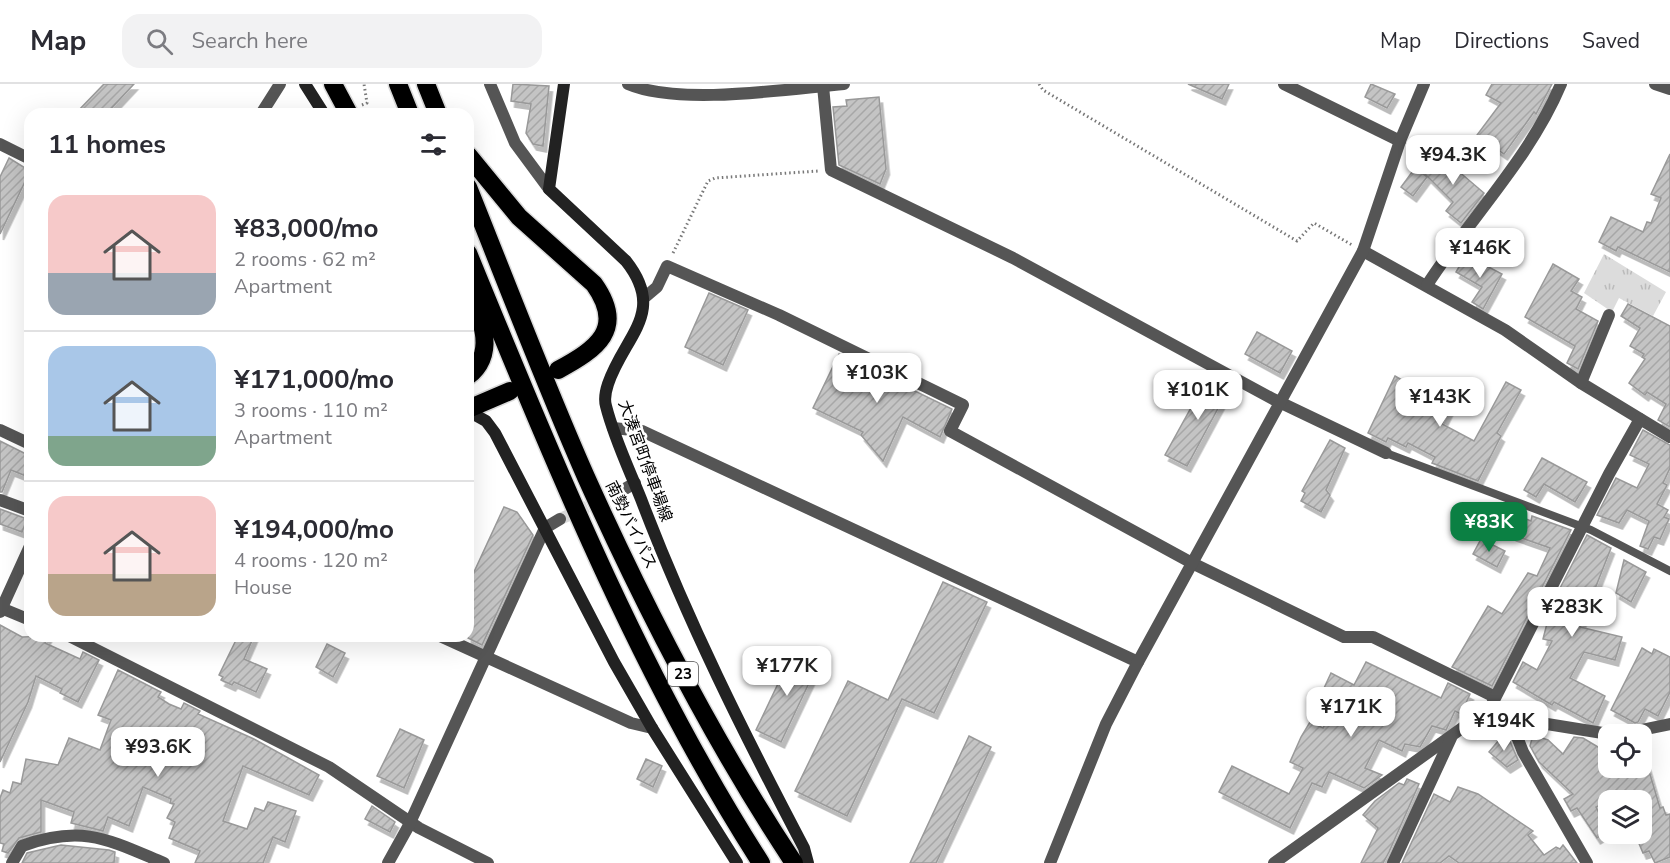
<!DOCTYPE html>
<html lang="en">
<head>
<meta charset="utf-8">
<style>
	body { margin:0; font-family:"Nunito Sans","Noto Sans JP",sans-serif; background:#f2f2f3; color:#2b2b33; height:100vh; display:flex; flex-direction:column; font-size:22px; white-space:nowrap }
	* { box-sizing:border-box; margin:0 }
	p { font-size:20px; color:#7c7c81 }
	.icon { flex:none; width:33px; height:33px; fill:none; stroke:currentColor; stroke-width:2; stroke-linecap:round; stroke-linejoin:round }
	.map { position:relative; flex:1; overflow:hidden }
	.details { position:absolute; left:24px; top:24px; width:450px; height:534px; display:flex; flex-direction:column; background:#fff; border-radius:18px; box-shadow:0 6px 24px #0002 }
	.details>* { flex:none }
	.buttons { position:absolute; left:1598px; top:640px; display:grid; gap:12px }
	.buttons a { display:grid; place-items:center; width:54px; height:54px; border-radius:12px; background:#fff; box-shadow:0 6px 24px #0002; font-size:30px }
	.price { position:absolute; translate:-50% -51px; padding:0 14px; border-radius:12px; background:#fff; color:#222; font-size:20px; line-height:39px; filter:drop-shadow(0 2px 3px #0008) }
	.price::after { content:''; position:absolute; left:50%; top:36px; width:18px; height:14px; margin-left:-9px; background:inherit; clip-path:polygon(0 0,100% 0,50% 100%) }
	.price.selected { background:#0b8043; color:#fff }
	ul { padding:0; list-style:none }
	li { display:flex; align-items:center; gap:18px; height:150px; padding:0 24px }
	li+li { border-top:2px solid #e1e1e2 }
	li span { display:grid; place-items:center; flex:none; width:168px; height:120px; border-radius:18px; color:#555 }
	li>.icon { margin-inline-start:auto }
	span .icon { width:72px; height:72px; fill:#fffc; stroke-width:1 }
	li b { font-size:26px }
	h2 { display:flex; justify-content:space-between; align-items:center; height:72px; padding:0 24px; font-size:26px }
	header { display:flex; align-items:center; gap:36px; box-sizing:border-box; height:84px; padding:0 30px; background:#fff; border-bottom:2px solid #e1e1e2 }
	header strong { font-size:28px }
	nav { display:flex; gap:33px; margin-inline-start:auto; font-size:21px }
	.search { width:420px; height:54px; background:#f2f2f3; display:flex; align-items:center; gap:15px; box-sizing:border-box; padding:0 21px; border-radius:18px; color:#7c7c81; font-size:22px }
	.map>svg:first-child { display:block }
	.park { fill:url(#park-tufts) }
	.building { fill:url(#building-hatch); stroke:#999; stroke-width:1.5; filter:url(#shadow) }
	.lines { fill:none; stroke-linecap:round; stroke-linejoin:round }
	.street-tunnel { stroke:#d9d9d9; stroke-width:12; stroke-dasharray:12 6; stroke-linecap:butt }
	.highway-casing { stroke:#dbdbdb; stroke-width:21 }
	.path { stroke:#777; stroke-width:3; stroke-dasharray:1.5 3; stroke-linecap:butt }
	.lane { stroke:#555; stroke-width:8 }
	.street { stroke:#555; stroke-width:12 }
	.secondary { stroke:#222; stroke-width:12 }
	.highway { stroke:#000; stroke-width:18 }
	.labels { text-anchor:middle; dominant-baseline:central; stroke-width:5; stroke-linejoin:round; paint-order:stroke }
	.shield { fill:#fff; stroke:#4c4c4c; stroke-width:1.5 }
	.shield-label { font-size:15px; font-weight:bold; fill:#000 }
	.street-label { font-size:16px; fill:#000; stroke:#fff }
</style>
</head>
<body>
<header>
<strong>Map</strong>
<div class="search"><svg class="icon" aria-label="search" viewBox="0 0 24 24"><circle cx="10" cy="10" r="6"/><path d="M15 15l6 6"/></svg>Search here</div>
<nav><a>Map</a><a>Directions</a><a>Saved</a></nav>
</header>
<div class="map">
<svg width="1670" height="779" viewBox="0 0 1670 779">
	<defs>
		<pattern id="park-tufts" width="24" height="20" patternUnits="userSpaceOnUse" patternTransform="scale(1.5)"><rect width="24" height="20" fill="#dcdcdc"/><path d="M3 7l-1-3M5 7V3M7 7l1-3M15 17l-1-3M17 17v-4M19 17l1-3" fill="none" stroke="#bbb"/></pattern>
		<pattern id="building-hatch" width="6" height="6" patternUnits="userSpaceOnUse" patternTransform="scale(1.5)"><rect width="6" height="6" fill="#c4c4c4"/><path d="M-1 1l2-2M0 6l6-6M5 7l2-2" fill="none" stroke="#a7a7a7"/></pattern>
		<filter id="shadow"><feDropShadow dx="3.5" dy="6" stdDeviation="0" flood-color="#0004"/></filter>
	</defs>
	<rect width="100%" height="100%" fill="#fff"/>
	<polygon class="park" points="1604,170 1666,208 1653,232 1619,214 1612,228 1584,209"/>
	<g class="building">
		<polygon points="104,0 134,0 106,30 75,30"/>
		<polygon points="513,0 549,2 543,62 533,60 526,49 531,20 511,17"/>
		<polygon points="1188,0 1229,0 1222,15"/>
		<polygon points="1371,0 1395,10 1387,24 1365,13"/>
		<polygon points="1492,0 1552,0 1536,30 1534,28 1504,70 1477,51 1501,19 1486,11"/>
		<polygon points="879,13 886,85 880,100 839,81 833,23 847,22 846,16"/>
		<polygon points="1436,68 1484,109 1461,139 1446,127 1453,118 1420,85"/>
		<polygon points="1670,70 1670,188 1618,163 1616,167 1599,158 1611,133 1643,148 1647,138 1651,139 1661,114 1651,110"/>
		<polygon points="9,74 30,87 0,150 0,93"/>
		<polygon points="1415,84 1427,93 1413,112 1401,103"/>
		<polygon points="1466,171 1502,190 1483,225 1472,218 1482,203 1456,188"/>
		<polygon points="1553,180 1579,195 1571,207 1582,213 1576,225 1598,237 1578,285 1567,279 1575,262 1525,233"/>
		<polygon points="709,209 748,226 723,281 685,263"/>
		<polygon points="1628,220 1670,242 1670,343 1658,336 1666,320 1647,308 1645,311 1629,299 1645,275 1642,273 1644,270 1630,262 1640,244 1621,232"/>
		<polygon points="1257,248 1292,267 1280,289 1245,270"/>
		<polygon points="839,270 952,325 940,353 903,333 883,377 861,351 863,348 813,324"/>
		<polygon points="1209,291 1230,302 1187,382 1165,371"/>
		<polygon points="1395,292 1450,324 1442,340 1474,357 1506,298 1521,306 1497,349 1501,352 1478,397 1432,379 1435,373 1408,359 1406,363 1388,354 1386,358 1368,349"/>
		<polygon points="1643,346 1670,361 1670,384 1663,399 1667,401 1657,420 1668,426 1664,433 1669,435 1660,455 1654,453 1648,465 1640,462 1649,437 1627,426 1619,439 1597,431 1616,394 1637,404 1649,380 1630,371"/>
		<polygon points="1330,356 1345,364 1326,406 1330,411 1321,428 1301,417 1305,409 1302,407"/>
		<polygon points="0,357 30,372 30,384 26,392 11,386 2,408 0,408"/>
		<polygon points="1542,374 1587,398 1575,418 1544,400 1536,413 1524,406"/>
		<polygon points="504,423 517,428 533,451 482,561 468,554 468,501"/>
		<polygon points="0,425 27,435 22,448 0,440"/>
		<polygon points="1532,432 1571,446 1492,602 1452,583 1488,522 1502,530 1528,489 1537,492 1550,464 1513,451 1521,433 1531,437"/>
		<polygon points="1587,451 1611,464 1580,543 1622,553 1615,576 1584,568 1570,594 1605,612 1593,639 1554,618 1552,621 1513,598 1523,578 1537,586 1552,557 1543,555 1552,520"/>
		<polygon points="1481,455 1505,467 1497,483 1473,470"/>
		<polygon points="1624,476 1646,488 1631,518 1616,509"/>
		<polygon points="943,498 987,518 934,629 902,615 847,732 795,707 848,597 888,616"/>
		<polygon points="0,541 22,553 48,552 45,559 80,575 83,568 99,576 78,618 60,609 62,605 36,592 28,618 0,678"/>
		<polygon points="238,552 254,552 244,575 267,585 256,608 234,598 232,601 221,596 223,593 219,591"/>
		<polygon points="327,560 345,569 333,593 316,583"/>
		<polygon points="1642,564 1652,570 1654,565 1670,573 1670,608 1658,632 1645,625 1638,638 1635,639 1611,626"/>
		<polygon points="793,568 818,580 781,658 756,646"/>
		<polygon points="1366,578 1441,614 1448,599 1470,610 1461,630 1455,627 1446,646 1432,642 1420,663 1405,660 1402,667 1379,656 1365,684 1382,691 1364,704 1329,688 1322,703 1312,699 1290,744 1219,708 1232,682 1289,710 1303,684 1290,678 1301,653 1310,638 1323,644 1334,622 1319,615 1331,589 1354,601"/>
		<polygon points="118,586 161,608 158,613 169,620 181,625 184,619 200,627 198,630 254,655 319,691 309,711 243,682 223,737 247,745 255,724 264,727 268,718 296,727 285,758 273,753 263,779 195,779 200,767 169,754 175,738 167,734 174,720 170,719 171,715 143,703 129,742 108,733 103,747 71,739 74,728 41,716 41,748 19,754 8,769 2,767 4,760 0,759 0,714 3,706 10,709 13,698 21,700 26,675 58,681 69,654 100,666 111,636 98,631"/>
		<polygon points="400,645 424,656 404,704 377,692"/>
		<polygon points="1504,650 1508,653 1518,676 1507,683 1489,668"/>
		<polygon points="1533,651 1548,656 1563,670 1574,653 1583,654 1608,669 1608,684 1612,684 1615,692 1647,680 1660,724 1663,723 1666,731 1670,730 1670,773 1655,779 1649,767 1643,769 1635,750 1648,750 1641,732 1641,717 1608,717 1596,723 1608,747 1597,754 1577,724 1571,727 1564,715 1573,710 1539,678 1530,662"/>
		<polygon points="969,652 991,663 936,779 910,779"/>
		<polygon points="646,675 662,682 653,703 637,695"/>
		<polygon points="1407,695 1419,700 1389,768 1383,779 1361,779 1378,744 1363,731 1375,717 1399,699 1404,701"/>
		<polygon points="1458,703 1478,710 1533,747 1528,751 1544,771 1556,763 1560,765 1563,761 1577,779 1459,779 1449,772 1440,779 1402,779 1434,710 1450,718"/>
		<polygon points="372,722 395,738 390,748 365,735"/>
		<polygon points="61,761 109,766 115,768 114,779 22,779 27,769"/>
	</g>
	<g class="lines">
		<polyline class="street-tunnel" points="560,435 616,410"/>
		<defs>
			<g id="highway">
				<polyline points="333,0 349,30"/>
				<polyline points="398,0 410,30"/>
				<polyline points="426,0 438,30"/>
				<path d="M 468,71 L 519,133 L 594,200 C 626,245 597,265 558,286"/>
				<path d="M 468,103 C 507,200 544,298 586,393 C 646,526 713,657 794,779"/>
				<path d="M 468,169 C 554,378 639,589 761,779"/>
				<path d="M 468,202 C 479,230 499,268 468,292"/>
				<polyline points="468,325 510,307"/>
			</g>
		</defs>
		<use href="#highway" class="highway-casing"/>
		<g class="path">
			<polyline points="1039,0 1043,6 1297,157 1314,139 1352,161"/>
			<polyline points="362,21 367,19 364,0"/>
			<polyline points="673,169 708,97 715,94 818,87"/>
		</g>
		<polyline class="lane" points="1386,369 1591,446 1670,487"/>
		<g class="street">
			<polyline points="490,0 515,59 549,105"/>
			<path d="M 628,0 C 679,22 787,5 844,0"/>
			<polyline points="1284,0 1400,57"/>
			<polyline points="1655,0 1670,5"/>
			<polyline points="823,2 831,86 1013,174 1273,315 1386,369"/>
			<polyline points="261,30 280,0"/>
			<polyline points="0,60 30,75"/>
			<polyline points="1363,167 1505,246 1581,299 1670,353"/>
			<path d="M 1427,201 C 1471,133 1530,74 1561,0"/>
			<polyline points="644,214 657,203 667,182 779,231 963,321 950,347 1192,479 1344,553 1373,553 1495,613"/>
			<polyline points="1581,299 1609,231"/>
			<polyline points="613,344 642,347 1138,578"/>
			<polyline points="0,346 30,360"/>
			<polyline points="616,410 635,399"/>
			<polyline points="0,416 30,427"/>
			<polyline points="1,524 30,536"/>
			<polyline points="0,528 30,462"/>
			<polyline points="69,552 329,683 419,744 488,779"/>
			<polyline points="440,552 631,639 652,644"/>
			<polyline points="1490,624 1512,640 1547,640 1615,651"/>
			<polyline points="1512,640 1523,668 1587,779"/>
			<polyline points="1617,651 1670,640"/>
			<path d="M 12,779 L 22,762 C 83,740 109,756 164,779"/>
			<polyline points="388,779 408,743 545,444 560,435"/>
			<polyline points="1050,779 1106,640 1138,578 1363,167 1400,57 1424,0"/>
			<polyline points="1274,779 1490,624 1609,390 1640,335"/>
			<polyline points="1393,779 1451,654"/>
		</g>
		<g class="secondary">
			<polyline points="305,0 324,30"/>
			<path d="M 564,0 L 549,105 L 626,177 C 667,229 624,252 608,300 C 606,306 604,315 606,322 C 614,354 629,385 641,415 C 687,536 744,650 804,764 L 808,779"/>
			<polyline points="468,327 486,337 495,349 614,578 652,644 737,779"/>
		</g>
		<use href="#highway" class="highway"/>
	</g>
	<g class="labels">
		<rect class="shield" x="668" y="578" width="30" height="24" rx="4.5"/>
		<g class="shield-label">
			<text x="683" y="590">23</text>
		</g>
		<g class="street-label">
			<text transform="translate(645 377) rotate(70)">大湊宮町停車場線</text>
			<text transform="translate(631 441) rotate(64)">南勢バイパス</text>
		</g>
	</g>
</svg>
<div class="buttons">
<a><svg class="icon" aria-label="locate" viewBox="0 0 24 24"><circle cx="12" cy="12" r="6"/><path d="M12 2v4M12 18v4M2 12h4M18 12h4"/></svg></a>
<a><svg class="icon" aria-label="layers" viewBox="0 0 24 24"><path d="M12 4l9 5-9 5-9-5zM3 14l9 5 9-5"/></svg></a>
</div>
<b class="price" style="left:1453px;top:102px">¥94.3K</b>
<b class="price" style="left:1480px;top:195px">¥146K</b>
<b class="price" style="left:877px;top:320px">¥103K</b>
<b class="price" style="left:1198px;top:337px">¥101K</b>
<b class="price" style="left:1440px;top:344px">¥143K</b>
<b class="price selected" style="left:1489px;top:469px">¥83K</b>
<b class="price" style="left:1572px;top:554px">¥283K</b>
<b class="price" style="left:787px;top:613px">¥177K</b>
<b class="price" style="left:1351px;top:654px">¥171K</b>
<b class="price" style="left:1504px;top:668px">¥194K</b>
<b class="price" style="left:158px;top:694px">¥93.6K</b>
<section class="details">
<h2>11 homes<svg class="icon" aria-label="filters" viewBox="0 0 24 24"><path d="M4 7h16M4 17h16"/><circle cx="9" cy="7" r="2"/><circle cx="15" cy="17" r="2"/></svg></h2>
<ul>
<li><span style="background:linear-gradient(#f6c9c9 65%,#9aa5b1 0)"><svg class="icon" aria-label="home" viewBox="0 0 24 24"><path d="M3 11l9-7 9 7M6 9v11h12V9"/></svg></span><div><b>¥83,000/mo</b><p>2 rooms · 62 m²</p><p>Apartment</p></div></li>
<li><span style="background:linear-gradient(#a9c7e8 75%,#7fa58c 0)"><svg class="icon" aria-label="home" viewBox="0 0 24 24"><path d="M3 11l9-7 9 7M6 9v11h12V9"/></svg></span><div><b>¥171,000/mo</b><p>3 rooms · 110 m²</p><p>Apartment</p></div></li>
<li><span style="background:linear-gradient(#f6c9c9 65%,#b9a48a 0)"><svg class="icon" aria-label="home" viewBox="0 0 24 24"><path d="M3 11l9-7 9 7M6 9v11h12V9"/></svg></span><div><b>¥194,000/mo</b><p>4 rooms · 120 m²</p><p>House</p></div></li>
</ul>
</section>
</div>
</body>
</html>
